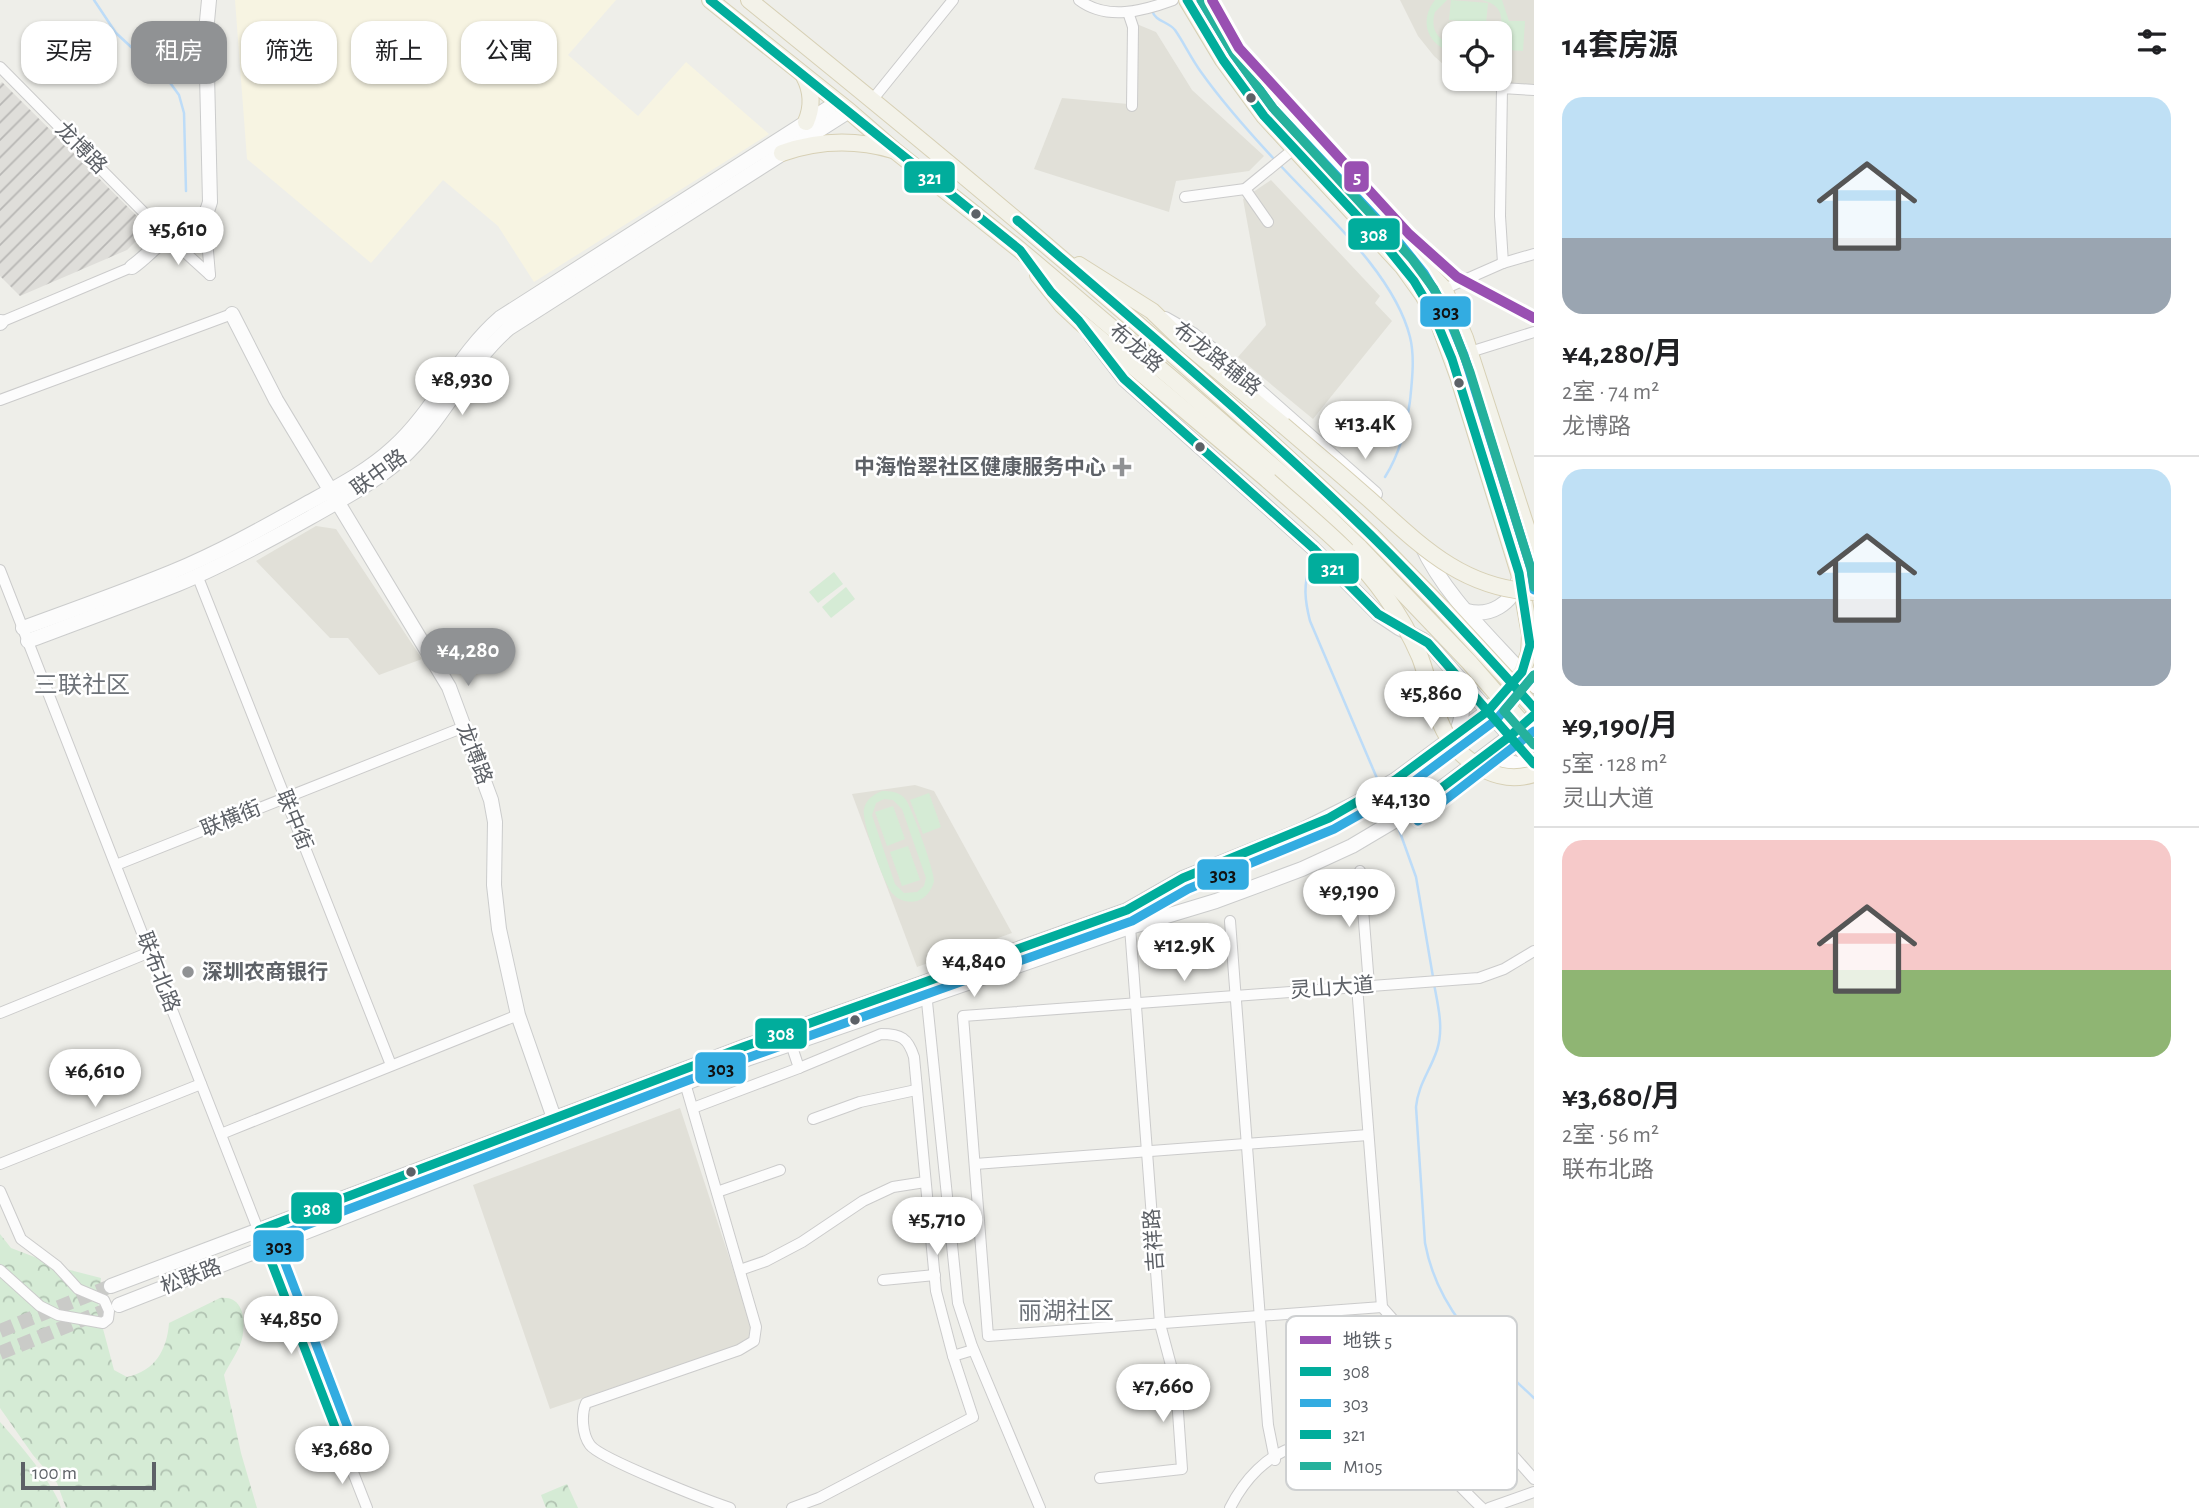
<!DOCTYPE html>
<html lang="zh">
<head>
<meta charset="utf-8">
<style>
	body { margin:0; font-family:"Alegreya Sans","Noto Sans SC",sans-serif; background:#f6f6f6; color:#202124; height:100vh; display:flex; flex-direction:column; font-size:26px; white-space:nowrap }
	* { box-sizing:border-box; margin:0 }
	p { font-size:23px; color:#757577 }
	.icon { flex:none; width:38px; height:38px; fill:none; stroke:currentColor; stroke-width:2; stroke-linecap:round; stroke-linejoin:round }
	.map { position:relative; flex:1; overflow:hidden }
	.details { display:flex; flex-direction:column; background:#fff; width:665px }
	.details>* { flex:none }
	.top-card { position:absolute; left:21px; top:21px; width:665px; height:63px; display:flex; gap:14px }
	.fabs { position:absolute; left:1442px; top:21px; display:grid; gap:14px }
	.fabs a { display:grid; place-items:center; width:70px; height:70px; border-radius:14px; background:#fff; box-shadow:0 2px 5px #0004; font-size:35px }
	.scale { position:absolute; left:21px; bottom:18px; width:135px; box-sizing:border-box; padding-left:7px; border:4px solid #5d6167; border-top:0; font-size:19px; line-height:24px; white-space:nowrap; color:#5d6167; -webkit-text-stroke:5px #fff; paint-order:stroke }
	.price { position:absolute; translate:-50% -60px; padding:0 16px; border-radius:24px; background:#fff; color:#222; font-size:23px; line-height:46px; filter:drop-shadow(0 2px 4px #0008) }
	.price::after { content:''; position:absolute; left:50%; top:42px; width:21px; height:16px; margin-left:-10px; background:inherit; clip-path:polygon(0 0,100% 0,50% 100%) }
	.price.active { background:#909294; color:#fff }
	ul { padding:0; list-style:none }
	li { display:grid; align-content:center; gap:14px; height:371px; padding:0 28px }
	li+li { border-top:2px solid #e0e0e0 }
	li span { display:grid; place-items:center; height:217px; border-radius:21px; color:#555 }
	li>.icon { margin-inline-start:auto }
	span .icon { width:126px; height:126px; fill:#fffc; stroke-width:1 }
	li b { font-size:30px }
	h2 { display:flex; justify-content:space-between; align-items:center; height:84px; padding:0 28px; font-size:30px }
	.pill { padding:0 24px; border-radius:21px; background:#fff; box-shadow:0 2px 5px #0004; font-size:24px; line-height:63px }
	.pill.active { background:#909294; color:#fff }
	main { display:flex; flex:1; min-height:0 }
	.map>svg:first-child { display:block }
	.commercial { fill:#f7f4e2 }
	.industrial { fill:url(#industrial-furrows) }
	.education { fill:#e1e0d8 }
	.forest { fill:url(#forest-crowns) }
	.green { fill:#d5ebd5; fill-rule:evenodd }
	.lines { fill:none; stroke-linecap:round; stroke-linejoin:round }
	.stream { stroke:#bddcf8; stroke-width:2.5 }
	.secondary-tunnel { stroke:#cacbc8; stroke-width:14; stroke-dasharray:14 7; stroke-linecap:butt }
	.street-casing { stroke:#cbcbcb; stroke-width:12 }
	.secondary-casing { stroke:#cbcccc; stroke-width:16 }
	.primary-casing { stroke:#d7d0b5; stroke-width:18 }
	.street { stroke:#fcfcfc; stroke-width:10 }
	.secondary { stroke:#fcfcfc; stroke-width:14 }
	.primary { stroke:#f3f2e9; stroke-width:16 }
	.primary-bridge-casing { stroke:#d7d0b5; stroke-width:18; stroke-linecap:butt }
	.primary-bridge { stroke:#f3f2e9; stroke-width:16 }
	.bus-1-casing { stroke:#fff; stroke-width:14 }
	.bus-2-casing { stroke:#fff; stroke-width:14 }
	.bus-3-casing { stroke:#fff; stroke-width:14 }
	.bus-4-casing { stroke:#fff; stroke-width:14 }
	.bus-1 { stroke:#01ad9c; stroke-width:9 }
	.bus-2 { stroke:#33ace1; stroke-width:9 }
	.bus-3 { stroke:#01ad9c; stroke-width:9 }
	.bus-4 { stroke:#25b19c; stroke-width:9 }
	.metro-1-casing { stroke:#fff; stroke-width:16 }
	.metro-1 { stroke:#9950b2; stroke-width:10 }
	.bus-dot { fill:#5d6167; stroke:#fff; stroke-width:2.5 }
	.poi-dot { fill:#909294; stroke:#fff; stroke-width:2.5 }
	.labels { text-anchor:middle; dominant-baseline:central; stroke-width:5; stroke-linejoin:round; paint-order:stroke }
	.street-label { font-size:21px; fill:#5d6167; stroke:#fff }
	.poi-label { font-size:21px; font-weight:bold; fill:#5d6167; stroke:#fff; text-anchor:end }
	.quarter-label { font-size:24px; fill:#6e7379; stroke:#fff }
	.key { fill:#fff; stroke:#ced0d1; stroke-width:2 }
	.key-label { font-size:19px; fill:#5d6167 }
	.line-badge { stroke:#fff; stroke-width:2.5 }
	.badge-label { font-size:19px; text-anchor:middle; font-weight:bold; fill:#fff }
	.pale-badge-label { font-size:19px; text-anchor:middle; font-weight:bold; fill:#111 }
</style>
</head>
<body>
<main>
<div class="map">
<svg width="1534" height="1508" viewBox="0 0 1534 1508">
	<defs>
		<pattern id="industrial-furrows" width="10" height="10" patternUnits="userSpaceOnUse" patternTransform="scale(1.75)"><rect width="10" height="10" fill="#dfdeda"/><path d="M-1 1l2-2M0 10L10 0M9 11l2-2" fill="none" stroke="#b8b7b5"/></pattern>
		<pattern id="forest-crowns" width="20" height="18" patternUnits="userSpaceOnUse" patternTransform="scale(1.75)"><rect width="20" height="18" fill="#d5ebd5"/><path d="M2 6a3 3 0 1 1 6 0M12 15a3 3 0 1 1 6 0" fill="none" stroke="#b0c2b1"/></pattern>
	</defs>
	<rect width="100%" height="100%" fill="#eeeee9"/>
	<polygon class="commercial" points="235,0 616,0 568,55 638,116 686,62 769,134 534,282 498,226 443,180 371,263 247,159"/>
	<polygon class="industrial" points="2,82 149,228 127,250 20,296 0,276 0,84"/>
	<g class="education">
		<polygon points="1400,0 1534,0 1534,86 1464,81 1461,79 1500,79 1500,33 1454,33 1454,74 1434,56 1418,36"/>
		<polygon points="1127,20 1156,32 1192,90 1264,156 1249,171 1176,181 1169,212 1034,169 1062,98 1128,104"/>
		<polygon points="1271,180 1380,296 1375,303 1392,321 1313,419 1238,357 1266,325 1243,199"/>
		<polygon points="316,526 336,529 422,659 379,675 348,638 330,638 256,561"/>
		<polygon points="915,785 934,791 1012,933 917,967 852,794"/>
		<polygon points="680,1108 756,1339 550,1409 473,1185"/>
	</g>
	<g class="forest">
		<path d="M 0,1234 L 11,1248 L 66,1269 L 101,1278 L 98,1310 L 114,1370 L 127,1377 C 155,1371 167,1350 169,1323 L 220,1298 C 244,1295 246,1321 242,1339 C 239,1351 229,1364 224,1375 L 241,1453 L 257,1508 L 66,1508 L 57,1483 L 33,1455 L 0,1408 Z"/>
		<path d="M 0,1422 C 17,1441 55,1485 61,1508 L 0,1508 Z"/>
		<polygon points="567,1484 578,1508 546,1508 541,1495"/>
	</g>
	<g class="green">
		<path d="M 1435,0 L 1447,0 L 1435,12 C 1430,28 1437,41 1454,45 L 1454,52 C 1428,47 1418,21 1435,0 Z"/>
		<polygon points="1451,0 1488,3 1486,23 1449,20"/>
		<path d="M 1482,0 L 1502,0 L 1509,21 L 1525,21 L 1523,51 L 1508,50 L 1509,30 L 1500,45 C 1500,24 1509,7 1482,0 Z"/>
		<polygon points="1449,22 1486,25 1486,33 1454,33 1454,42 1448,42"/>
		<polygon points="834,572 843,584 818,603 809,592"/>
		<polygon points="846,587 855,599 831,618 822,607"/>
		<path d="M 882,791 C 891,791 901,792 906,800 C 912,809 935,872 934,881 C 932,890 926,898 917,901 C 909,903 899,901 893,894 C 884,885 861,820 864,809 C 866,799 874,794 882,791 ZM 884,799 L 893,800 L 902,809 L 926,878 L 924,886 L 917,892 L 904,893 L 895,884 L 872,815 L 876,803 Z"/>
		<polygon points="929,793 941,827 923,834 910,800"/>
		<polygon points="893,806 905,839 887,846 875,812"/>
		<polygon points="908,846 920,880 902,886 890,852"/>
	</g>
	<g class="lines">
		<g class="stream">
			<polyline points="94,0 116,33 171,84 179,95 184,113 186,191"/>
			<path d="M 1152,10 C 1155,22 1168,21 1175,30 C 1184,43 1191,58 1201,72 C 1223,103 1248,131 1274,159"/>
			<path d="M 1279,164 C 1323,212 1394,273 1410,337 C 1415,357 1412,381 1410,401 C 1406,428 1400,453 1385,477"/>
			<path d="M 1310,565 C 1303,586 1305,601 1310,621 L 1379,783"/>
			<polyline points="1383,792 1393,815"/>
			<polyline points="1397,824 1416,877 1433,977"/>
			<path d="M 1434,984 C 1438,1006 1444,1028 1437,1050 C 1430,1071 1418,1085 1416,1107 L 1425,1243 C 1438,1313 1485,1352 1534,1398"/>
		</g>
		<g class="secondary-tunnel">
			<polyline points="0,1331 111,1286"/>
			<polyline points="0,1353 119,1305"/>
		</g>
		<defs>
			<g id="street">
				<path d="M 1079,0 C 1107,21 1143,11 1173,0"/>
				<polyline points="1128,12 1133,27 1132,106"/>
				<polyline points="0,67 168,237 210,275"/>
				<polyline points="873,99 953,0"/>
				<polyline points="1245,189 1268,222"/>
				<polyline points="1185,197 1245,189 1295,148"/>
				<polyline points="205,216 210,275"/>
				<polyline points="1503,263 1500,216 1502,88 1534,90"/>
				<polyline points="1444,289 1503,263 1534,254"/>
				<polyline points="1,322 132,267"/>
				<polyline points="1470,352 1534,332"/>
				<polyline points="0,400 232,314"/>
				<polyline points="0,570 367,1508"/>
				<polyline points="197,575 391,1065"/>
				<polyline points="116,865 464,727"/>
				<polyline points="1360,871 1369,985"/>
				<polyline points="1230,921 1268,1425 1275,1460"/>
				<polyline points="1357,986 1382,1307 1534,1479"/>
				<polyline points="926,992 958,1303 972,1346 1040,1508"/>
				<polyline points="0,1013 150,952"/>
				<path d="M 799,1068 L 881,1034 C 901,1034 908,1038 914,1057 L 936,1291 L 953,1356 L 973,1350"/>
				<path d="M 685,1083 L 756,1327 L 754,1341 L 739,1350 L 586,1403 C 581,1414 582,1434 590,1445 C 600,1459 709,1501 730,1508"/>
				<polyline points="693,1108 799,1068 791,1044"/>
				<polyline points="813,1119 860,1102 916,1090"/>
				<polyline points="221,1134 518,1015"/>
				<polyline points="0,1164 201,1084"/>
				<polyline points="975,1164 1368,1135"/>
				<polyline points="0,1191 21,1239 57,1266 78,1289 104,1300 109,1311 108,1319 103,1323 58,1315 40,1306 0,1270"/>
				<polyline points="717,1192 780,1170"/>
				<polyline points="740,1270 766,1261 802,1242 863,1201 893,1187 925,1182"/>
				<polyline points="883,1280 935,1275"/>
				<polyline points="1382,1307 988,1336 963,1016 1479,978 1504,969 1534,951"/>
				<polyline points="1100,1478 1182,1469 1176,1384 1160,1324 1130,927"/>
				<polyline points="792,1508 819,1498 973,1417 953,1356"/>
				<path d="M 1230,1508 C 1244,1480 1267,1454 1298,1446 L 1390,1440 C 1425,1443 1457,1485 1482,1508"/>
				<polyline points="1489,1508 1534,1492"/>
			</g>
			<g id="secondary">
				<path d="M 132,267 C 145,258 154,247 166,238 C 171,235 177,236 182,234 C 197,229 206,217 210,202 L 206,32 L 209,0"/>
				<polyline points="232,314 276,400 449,687 491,800 495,822 494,885 499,929 518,1015 554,1118"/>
				<polyline points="1165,319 1193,335 1211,349 1375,494"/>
				<polyline points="0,323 1,322"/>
				<polyline points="1091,336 1124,379 1313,548 1378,614 1399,628 1423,640 1433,648 1534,764"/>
				<path d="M 1421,544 C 1446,599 1495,641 1534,686"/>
				<path d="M 1467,611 C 1490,617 1512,604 1518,581"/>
				<path d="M 23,628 C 73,610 123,592 172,572 C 218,553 261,529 304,505 C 335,488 367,472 393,448 C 436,409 457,355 500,318 L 838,102"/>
				<path d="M 28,641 C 78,622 128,604 178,584 C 224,565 268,541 311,517 C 342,499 374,483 401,459 C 445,419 465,366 509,328 L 849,111"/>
				<path d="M 1455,735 C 1464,719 1464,697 1459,680"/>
				<path d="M 1475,765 C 1496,758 1515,761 1534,770"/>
				<polyline points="111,1286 743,1047 1127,910 1183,878 1302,830 1358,802 1395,780 1488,711"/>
				<polyline points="119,1305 747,1059 1130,927 1216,901 1302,869 1352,846 1411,811 1509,737 1534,715"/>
			</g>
			<g id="primary">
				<polyline points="710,0 849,111 894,150 1020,250 1176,382 1299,489 1360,548"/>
				<path d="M 749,0 C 962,172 1173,348 1372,536"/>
				<polyline points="1187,0 1223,60 1264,116 1403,267 1423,295 1439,324 1458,376 1519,573 1530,635 1529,653 1522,672 1488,711"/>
				<polyline points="1201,0 1215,26 1257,86 1444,289 1465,338 1534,551"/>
				<path d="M 804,76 C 812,91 813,106 806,122"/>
				<path d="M 782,153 C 819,140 855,139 893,150"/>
				<polyline points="1079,265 1152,311 1186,344 1283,425"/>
				<polyline points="1038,275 1062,305 1079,321 1269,481"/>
			</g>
		</defs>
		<use href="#street" class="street-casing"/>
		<use href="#secondary" class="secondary-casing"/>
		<use href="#primary" class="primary-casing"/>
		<use href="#street" class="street"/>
		<use href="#secondary" class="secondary"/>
		<use href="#primary" class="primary"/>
		<defs>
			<g id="primary-bridge">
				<path d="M 1283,425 C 1312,450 1341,474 1369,499 C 1420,545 1461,588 1534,592"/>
				<path d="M 1269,481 C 1309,517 1355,552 1386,597 C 1399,615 1411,636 1420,657 C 1438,705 1434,745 1487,771 C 1502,778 1518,779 1534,774"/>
				<polyline points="1372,536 1442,608 1534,708"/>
				<polyline points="1360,548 1469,662 1534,737"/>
			</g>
		</defs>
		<use href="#primary-bridge" class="primary-bridge-casing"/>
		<use href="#primary-bridge" class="primary-bridge"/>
		<defs>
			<g id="bus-1">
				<polyline points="1411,811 1509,737 1534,715"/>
				<polyline points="345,1453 259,1230 743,1047 1127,910 1183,878 1329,818 1395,780 1488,711 1522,672 1530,645 1519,573 1452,359 1432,311 1414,281 1389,250 1264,116 1223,60 1187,0"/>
			</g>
			<g id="bus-2">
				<polyline points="1201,0 1233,53 1273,108 1399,242 1424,273 1443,305 1464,355 1531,569 1534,590"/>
				<polyline points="1418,821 1534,731"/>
				<polyline points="356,1449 275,1237 747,1058 1132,921 1188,889 1334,829 1401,791 1496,720 1534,675"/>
			</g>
			<g id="bus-3">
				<polyline points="710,0 1020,250 1051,292 1079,321 1124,379 1313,548 1378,614 1428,643 1534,764"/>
				<path d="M 1017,220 C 1130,317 1244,413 1351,516 C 1415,577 1475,642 1534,708"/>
			</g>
			<g id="bus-4">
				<polyline points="1201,0 1233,53 1273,108 1412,259 1434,289 1450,319 1470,372 1531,569 1534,587"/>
				<polyline points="1534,675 1504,711 1534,745"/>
			</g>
		</defs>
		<use href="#bus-1" class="bus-1-casing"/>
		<use href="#bus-2" class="bus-2-casing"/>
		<use href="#bus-3" class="bus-3-casing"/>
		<use href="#bus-4" class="bus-4-casing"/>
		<use href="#bus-1" class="bus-1"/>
		<use href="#bus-2" class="bus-2"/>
		<use href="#bus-3" class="bus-3"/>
		<use href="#bus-4" class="bus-4"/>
		<defs>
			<polyline id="metro-1" points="1212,0 1239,48 1409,234 1457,277 1534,318"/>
		</defs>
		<use href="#metro-1" class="metro-1-casing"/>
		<use href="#metro-1" class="metro-1"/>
	</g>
	<g class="bus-dot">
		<circle cx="1251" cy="98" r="6"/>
		<circle cx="976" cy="214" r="6"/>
		<circle cx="1459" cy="383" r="6"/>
		<circle cx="1200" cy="447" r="6"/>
		<circle cx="855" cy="1020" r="6"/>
		<circle cx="411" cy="1172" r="6"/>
	</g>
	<g class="poi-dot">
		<path d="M1118.5 456.5h7v7h7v7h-7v7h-7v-7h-7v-7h7z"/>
		<circle cx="188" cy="972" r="7"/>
	</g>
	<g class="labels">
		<g class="street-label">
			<text transform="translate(81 148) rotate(45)">龙博路</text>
			<text transform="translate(1136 348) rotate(40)">布龙路</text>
			<text transform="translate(1217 359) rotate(38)">布龙路辅路</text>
			<text transform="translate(379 473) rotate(-36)">联中路</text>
			<text transform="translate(474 754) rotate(69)">龙博路</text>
			<text transform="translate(231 819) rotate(-22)">联横街</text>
			<text transform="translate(294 820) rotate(68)">联中街</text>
			<text transform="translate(158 972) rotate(69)">联布北路</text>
			<text transform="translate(1332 988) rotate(-4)">灵山大道</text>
			<text transform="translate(1154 1240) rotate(-94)">吉祥路</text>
			<text transform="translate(191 1277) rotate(-21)">松联路</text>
		</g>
		<g class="poi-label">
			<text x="1106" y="467">中海怡翠社区健康服务中心</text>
			<text x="202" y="972" text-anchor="start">深圳农商银行</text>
		</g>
		<g class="quarter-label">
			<text x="82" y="686">三联社区</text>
			<text x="1066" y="1312">丽湖社区</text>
		</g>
	</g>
	<rect x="1286" y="1316" width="231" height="174" rx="10" class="key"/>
	<rect x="1300" y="1336" width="31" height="8" fill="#9950b2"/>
	<rect x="1300" y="1367" width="31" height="9" fill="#01ad9c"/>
	<rect x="1300" y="1399" width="31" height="8" fill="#33ace1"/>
	<rect x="1300" y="1430" width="31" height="9" fill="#01ad9c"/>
	<rect x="1300" y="1462" width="31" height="8" fill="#25b19c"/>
	<g class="key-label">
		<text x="1343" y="1347">地铁 5</text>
		<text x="1343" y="1378">308</text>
		<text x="1343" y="1410">303</text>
		<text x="1343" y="1441">321</text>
		<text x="1343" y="1473">M105</text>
	</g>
	<g class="line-badge">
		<rect x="1343" y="160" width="27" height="33" rx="7" fill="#9950b2"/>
		<rect x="903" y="160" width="53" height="34" rx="7" fill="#01ad9c"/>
		<rect x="1347" y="217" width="54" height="34" rx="7" fill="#01ad9c"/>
		<rect x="1419" y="295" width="53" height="33" rx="7" fill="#33ace1"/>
		<rect x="1307" y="552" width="53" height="33" rx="7" fill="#01ad9c"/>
		<rect x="1196" y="858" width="54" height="33" rx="7" fill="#33ace1"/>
		<rect x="754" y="1017" width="54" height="33" rx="7" fill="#01ad9c"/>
		<rect x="694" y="1051" width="53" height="34" rx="7" fill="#33ace1"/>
		<rect x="290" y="1191" width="53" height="34" rx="7" fill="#01ad9c"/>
		<rect x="252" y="1229" width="53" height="34" rx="7" fill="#33ace1"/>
	</g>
	<g class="badge-label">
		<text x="1357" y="183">5</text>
		<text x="930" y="184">321</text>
		<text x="1374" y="241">308</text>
		<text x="1333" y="575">321</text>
		<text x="781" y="1040">308</text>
		<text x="317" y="1215">308</text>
	</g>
	<g class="pale-badge-label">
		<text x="1446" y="318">303</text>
		<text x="1223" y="881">303</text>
		<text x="721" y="1075">303</text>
		<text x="279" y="1253">303</text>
	</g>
</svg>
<div class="fabs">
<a><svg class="icon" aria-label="locate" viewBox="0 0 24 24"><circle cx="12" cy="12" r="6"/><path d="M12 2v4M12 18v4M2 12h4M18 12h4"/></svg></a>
</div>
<div class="scale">100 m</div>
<b class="price" style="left:178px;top:267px">¥5,610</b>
<b class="price" style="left:462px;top:417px">¥8,930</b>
<b class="price" style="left:1365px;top:461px">¥13.4K</b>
<b class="price active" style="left:468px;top:688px">¥4,280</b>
<b class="price" style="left:1431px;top:731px">¥5,860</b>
<b class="price" style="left:1401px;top:837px">¥4,130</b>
<b class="price" style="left:1349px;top:929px">¥9,190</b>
<b class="price" style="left:1184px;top:983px">¥12.9K</b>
<b class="price" style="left:974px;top:999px">¥4,840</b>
<b class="price" style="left:95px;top:1109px">¥6,610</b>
<b class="price" style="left:937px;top:1257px">¥5,710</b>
<b class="price" style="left:291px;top:1356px">¥4,850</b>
<b class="price" style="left:1163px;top:1424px">¥7,660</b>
<b class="price" style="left:342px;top:1486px">¥3,680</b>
<div class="top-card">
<a class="pill">买房</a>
<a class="pill active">租房</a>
<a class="pill">筛选</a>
<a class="pill">新上</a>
<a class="pill">公寓</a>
</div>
</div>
<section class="details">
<h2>14套房源<svg class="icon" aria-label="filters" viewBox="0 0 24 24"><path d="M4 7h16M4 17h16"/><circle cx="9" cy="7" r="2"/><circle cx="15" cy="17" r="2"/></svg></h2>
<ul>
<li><span style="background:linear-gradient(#bfe0f5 65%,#9aa5b1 0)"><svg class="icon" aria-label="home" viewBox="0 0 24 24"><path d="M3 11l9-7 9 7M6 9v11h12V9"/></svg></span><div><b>¥4,280/月</b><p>2室 · 74 m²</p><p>龙博路</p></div></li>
<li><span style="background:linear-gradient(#bfe0f5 60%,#9aa5b1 0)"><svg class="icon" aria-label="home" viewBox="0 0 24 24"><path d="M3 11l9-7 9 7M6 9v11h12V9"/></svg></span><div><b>¥9,190/月</b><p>5室 · 128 m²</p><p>灵山大道</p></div></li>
<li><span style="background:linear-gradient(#f6c9c9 60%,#8fb573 0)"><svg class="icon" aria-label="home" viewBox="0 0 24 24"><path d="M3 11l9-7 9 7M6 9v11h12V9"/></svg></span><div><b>¥3,680/月</b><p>2室 · 56 m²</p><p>联布北路</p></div></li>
</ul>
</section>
</main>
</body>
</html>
